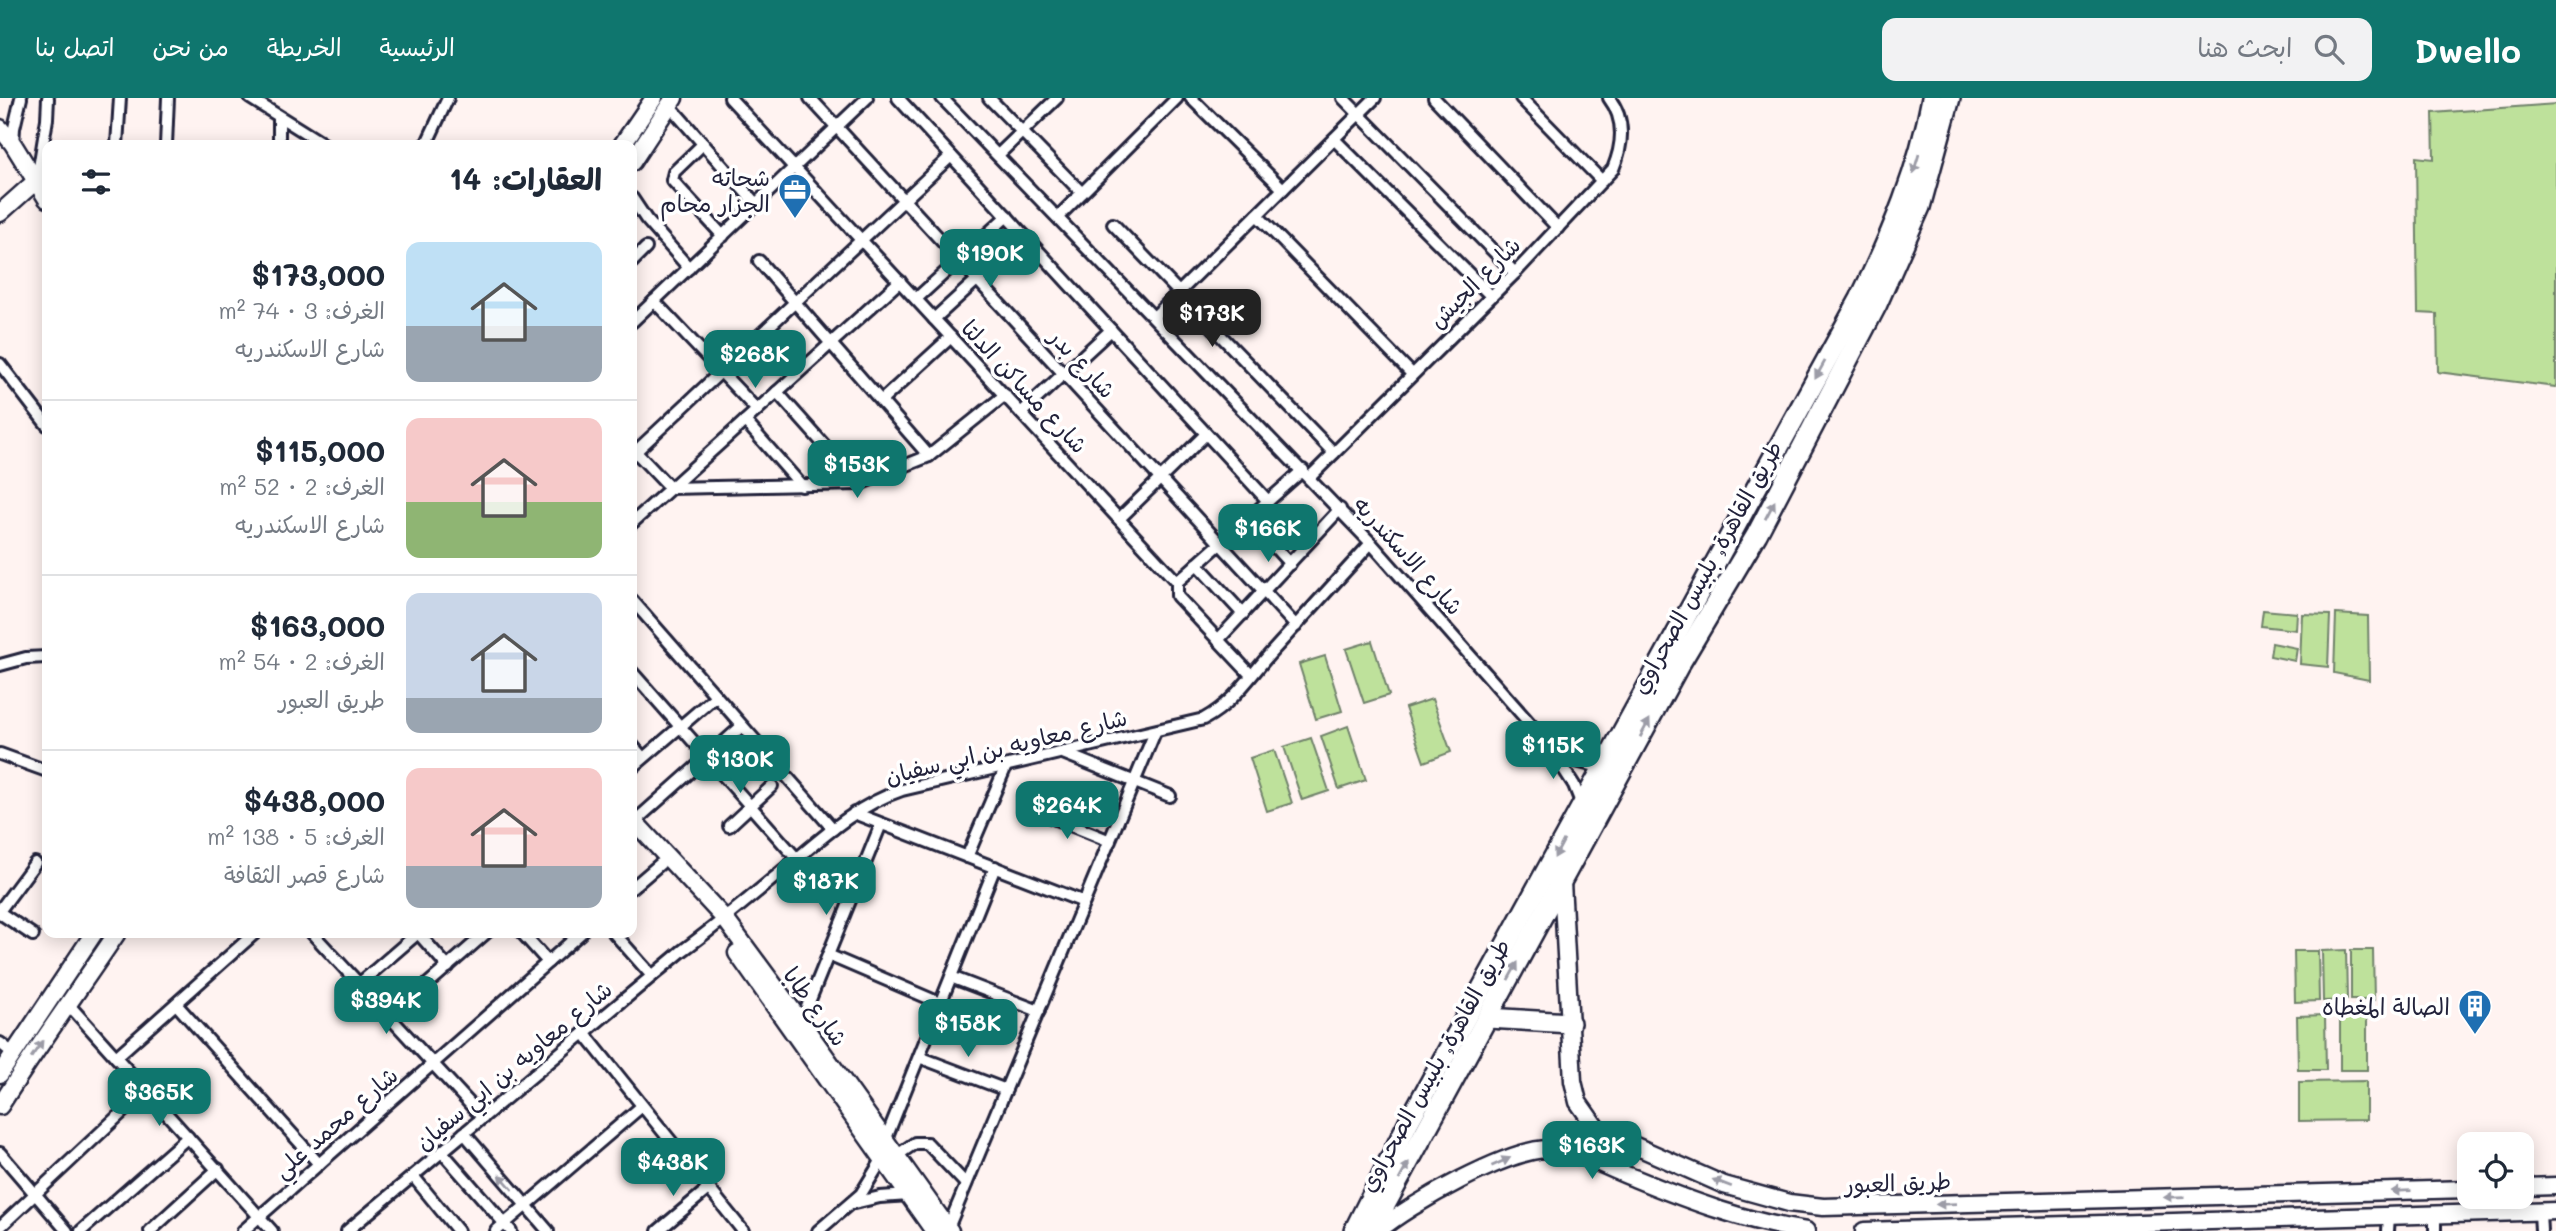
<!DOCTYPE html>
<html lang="ar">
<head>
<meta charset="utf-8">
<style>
	body { margin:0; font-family:Mali,"Playpen Sans Arabic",sans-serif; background:#f2f2f3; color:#1f2937; direction:rtl; height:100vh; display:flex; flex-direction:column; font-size:26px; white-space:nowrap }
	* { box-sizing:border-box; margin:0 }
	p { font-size:23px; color:#747a83 }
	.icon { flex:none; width:38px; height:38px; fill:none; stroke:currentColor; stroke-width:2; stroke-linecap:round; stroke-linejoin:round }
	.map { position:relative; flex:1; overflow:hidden; direction:ltr }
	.details { position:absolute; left:42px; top:42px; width:595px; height:798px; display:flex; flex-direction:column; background:#fff; border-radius:14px; box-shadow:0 4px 18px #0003; direction:rtl }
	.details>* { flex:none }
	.tools { position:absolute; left:2457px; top:1034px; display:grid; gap:14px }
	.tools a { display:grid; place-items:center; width:77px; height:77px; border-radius:14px; background:#fff; box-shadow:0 4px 18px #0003; font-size:35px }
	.price { position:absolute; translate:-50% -60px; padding:0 16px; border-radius:14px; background:#0f766e; color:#fff; font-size:23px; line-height:46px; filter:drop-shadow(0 2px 4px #0008) }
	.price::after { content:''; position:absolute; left:50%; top:42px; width:21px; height:16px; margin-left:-10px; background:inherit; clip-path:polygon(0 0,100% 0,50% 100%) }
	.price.selected { background:#222; color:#fff }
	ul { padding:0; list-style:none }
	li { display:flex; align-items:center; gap:21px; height:175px; padding:0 35px }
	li+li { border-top:2px solid #e0e1e3 }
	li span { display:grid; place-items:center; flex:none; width:196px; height:140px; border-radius:14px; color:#555 }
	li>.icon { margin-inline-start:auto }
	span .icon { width:84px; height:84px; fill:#fffc; stroke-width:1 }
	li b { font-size:30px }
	h2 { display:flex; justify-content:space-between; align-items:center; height:84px; padding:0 35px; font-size:30px }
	header { display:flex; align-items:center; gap:42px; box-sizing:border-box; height:98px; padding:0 35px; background:#0f766e; color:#fff }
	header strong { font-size:33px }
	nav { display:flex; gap:38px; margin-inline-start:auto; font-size:24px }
	.search { width:490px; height:63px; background:#f2f2f3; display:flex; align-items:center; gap:18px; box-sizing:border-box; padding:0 24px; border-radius:14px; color:#747a83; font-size:26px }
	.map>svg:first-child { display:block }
	.green { fill:#bee19b; stroke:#70826b; stroke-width:2 }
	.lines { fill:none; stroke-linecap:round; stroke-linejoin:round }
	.street-casing { stroke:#22223b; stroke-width:16 }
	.secondary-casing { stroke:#22223b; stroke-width:21 }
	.highway-casing { stroke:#22223b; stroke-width:24 }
	.street { stroke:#fff; stroke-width:10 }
	.secondary { stroke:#fff; stroke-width:16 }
	.highway { stroke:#fff; stroke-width:19 }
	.oneway { fill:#9c9ca7 }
	.labels { text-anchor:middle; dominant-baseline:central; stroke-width:7; stroke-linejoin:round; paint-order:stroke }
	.poi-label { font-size:23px; fill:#22223b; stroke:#fff; text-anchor:end }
	.street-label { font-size:23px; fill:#22223b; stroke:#fff }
</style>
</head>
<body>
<header>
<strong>Dwello</strong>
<div class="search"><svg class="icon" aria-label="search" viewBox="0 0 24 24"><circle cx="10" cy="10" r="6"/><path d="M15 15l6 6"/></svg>ابحث هنا</div>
<nav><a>الرئيسية</a><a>الخريطة</a><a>من نحن</a><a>اتصل بنا</a></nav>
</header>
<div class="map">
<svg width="2556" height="1133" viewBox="0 0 2556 1133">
	<rect width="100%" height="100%" fill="#fff3f1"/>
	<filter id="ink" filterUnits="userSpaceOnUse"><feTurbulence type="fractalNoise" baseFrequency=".0143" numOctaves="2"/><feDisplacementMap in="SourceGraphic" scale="14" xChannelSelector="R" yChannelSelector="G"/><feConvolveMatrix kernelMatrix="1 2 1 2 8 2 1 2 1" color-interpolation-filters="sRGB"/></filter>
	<g filter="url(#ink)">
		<g class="green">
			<polygon points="2556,6 2556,289 2438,274 2437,216 2418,215 2416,59 2434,61 2433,15"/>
			<polygon points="2263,512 2297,515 2296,532 2261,528"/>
			<polygon points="2302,516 2330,517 2328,569 2300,566"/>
			<polygon points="2336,516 2368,518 2369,582 2334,575"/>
			<polygon points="1372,543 1389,597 1364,605 1346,551"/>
			<polygon points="2272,545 2297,550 2295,563 2270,558"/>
			<polygon points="1325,558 1342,613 1316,621 1299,566"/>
			<polygon points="1432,601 1451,654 1424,664 1405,610"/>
			<polygon points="1348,628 1366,682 1339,691 1321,638"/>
			<polygon points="1311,640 1329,693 1302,702 1284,649"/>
			<polygon points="1274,652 1292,705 1267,713 1250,660"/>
			<polygon points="2346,852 2347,902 2323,903 2322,853"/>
			<polygon points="2351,852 2373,852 2374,902 2351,902"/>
			<polygon points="2294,853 2318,853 2319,903 2295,904"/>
			<polygon points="2325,917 2326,972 2298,972 2297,918"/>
			<polygon points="2367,917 2367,972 2340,972 2340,918"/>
			<polygon points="2366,983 2366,1022 2299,1023 2299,984"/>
		</g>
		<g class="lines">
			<defs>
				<g id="street">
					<polyline points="250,0 325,47"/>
					<polyline points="730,0 1177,484 1177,498 1251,577"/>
					<polyline points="810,0 1296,528"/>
					<polyline points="898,0 1268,403"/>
					<polyline points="942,0 1371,445 1547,645 1574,687 1582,707"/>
					<polyline points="989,0 1082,95"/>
					<polyline points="1191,0 1283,91"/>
					<polyline points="1343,0 1515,175"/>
					<polyline points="1434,0 1558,130"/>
					<polyline points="1521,0 1602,83"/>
					<polyline points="669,7 756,106"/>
					<polyline points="1334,41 1491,198"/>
					<polyline points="13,46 14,30 21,0"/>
					<polyline points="703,46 674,74 672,82 723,138"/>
					<polyline points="117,47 120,0"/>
					<polyline points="166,47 168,0"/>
					<polyline points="279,47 279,19"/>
					<polyline points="426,47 448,0"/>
					<polyline points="998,57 1057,0"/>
					<polyline points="37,82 47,21 48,0"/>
					<polyline points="632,100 646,121 689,170"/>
					<polyline points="1257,117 1412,276"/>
					<polyline points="1058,119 1177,0"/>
					<polyline points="1113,126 1334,355"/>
					<polyline points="759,163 929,358"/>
					<polyline points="632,164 646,150"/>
					<polyline points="916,201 1007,118"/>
					<polyline points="654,203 757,312"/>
					<polyline points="1155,218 1375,0"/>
					<polyline points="934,221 1025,138"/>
					<polyline points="632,224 867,0"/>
					<polyline points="0,266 47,327"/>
					<polyline points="777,294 859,386"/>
					<polyline points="881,303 951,239"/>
					<polyline points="1021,315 1111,232"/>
					<polyline points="745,323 802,388"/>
					<polyline points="632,350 670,390 859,386 929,358 1005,297"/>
					<polyline points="632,357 951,58"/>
					<path d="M 1310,379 L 1515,175 L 1613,71 C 1623,47 1626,22 1609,0"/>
					<polyline points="1248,420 1290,466"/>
					<polyline points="1119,421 1206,336"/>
					<polyline points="632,425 900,183"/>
					<polyline points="1197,466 1243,516"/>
					<polyline points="1177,484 1303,372"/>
					<polyline points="632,502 833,731"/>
					<polyline points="1218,542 1340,411"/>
					<polyline points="0,567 26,560 47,559"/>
					<polyline points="632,574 797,761"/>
					<polyline points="632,647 643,660"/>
					<polyline points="1552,648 1572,662 1603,670"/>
					<polyline points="1063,655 1170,698"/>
					<polyline points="0,656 47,673"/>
					<polyline points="632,670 716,598"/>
					<polyline points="1036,713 1110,743"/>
					<polyline points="854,715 1084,804"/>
					<polyline points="634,724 742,628"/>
					<polyline points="729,728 772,688"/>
					<polyline points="967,759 1006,668"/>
					<polyline points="632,790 660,766"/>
					<polyline points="0,812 35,765"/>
					<polyline points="0,815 33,837"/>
					<polyline points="312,835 483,1020"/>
					<polyline points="418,835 448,869"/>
					<polyline points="522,835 548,864"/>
					<polyline points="614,835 652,878"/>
					<polyline points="828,857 940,905"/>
					<polyline points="951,879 1039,913"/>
					<polyline points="359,886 418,835"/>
					<polyline points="176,906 319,1066"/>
					<polyline points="69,907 272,1133"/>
					<polyline points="390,919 486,835"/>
					<polyline points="801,924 881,726"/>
					<polyline points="584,935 743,1133"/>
					<polyline points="0,945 14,956"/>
					<polyline points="116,959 255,835"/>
					<polyline points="919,959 1006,992"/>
					<polyline points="464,1035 548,1133"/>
					<polyline points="885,1043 995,769"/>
					<polyline points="442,1054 511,1133"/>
					<polyline points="0,1055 67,1133"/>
					<polyline points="896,1058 915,1045 927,1045 966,1086"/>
					<polyline points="413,1078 458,1133"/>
					<polyline points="854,1105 880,1099 909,1097"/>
					<polyline points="2540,1114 2541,1133"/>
					<polyline points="0,1129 146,992"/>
					<polyline points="948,1130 1155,634"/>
					<polyline points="81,1133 188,1039"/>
					<polyline points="150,1133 218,1071"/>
					<polyline points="243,1133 581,835"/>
					<path d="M 347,1133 L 682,853 C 718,827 752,798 787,769 C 823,739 857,707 902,692 L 1204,621 C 1232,606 1248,581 1269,557 C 1303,520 1337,482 1371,445"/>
					<polyline points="496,1133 642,1008"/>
					<polyline points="658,1133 708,1091"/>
					<polyline points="818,1133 861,1096 883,1060"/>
					<polyline points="2388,1133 2389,1118"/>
					<polyline points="2435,1133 2435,1117"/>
				</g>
				<g id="secondary">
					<polyline points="0,30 13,46 47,101"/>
					<polyline points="622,47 654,0"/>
					<polyline points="632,64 674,0"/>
					<polyline points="0,115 37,82"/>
					<polyline points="632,721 725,821 801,924 950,1133"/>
					<polyline points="1562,784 1573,983 1578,1004 1597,1031 1724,1087 1789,1105 1823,1109 2469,1091"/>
					<polyline points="737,855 934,1133"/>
					<polyline points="0,976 94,835"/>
					<path d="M 0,1008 C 37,949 78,893 117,835"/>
					<polyline points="1581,1058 1582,1041 1597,1031"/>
					<polyline points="2522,1089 2556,1088"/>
					<path d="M 1378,1133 C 1408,1107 1510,1050 1549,1051 C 1578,1052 1607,1070 1634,1080 C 1690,1103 1747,1124 1806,1133"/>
					<polyline points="1864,1133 2556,1113"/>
				</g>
				<g id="highway">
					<polyline points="1488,920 1570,925"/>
					<path d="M 1354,1133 L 1408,1025 L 1860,201 C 1892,136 1919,71 1932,0"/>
					<polyline points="1371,1133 1679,567 1757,436 1877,206 1920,109 1950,0"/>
				</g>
			</defs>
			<use href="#street" class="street-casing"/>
			<use href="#secondary" class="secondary-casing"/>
			<use href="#highway" class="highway-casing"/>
			<use href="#street" class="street"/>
			<use href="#secondary" class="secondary"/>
			<use href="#highway" class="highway"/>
		</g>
		<defs><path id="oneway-solid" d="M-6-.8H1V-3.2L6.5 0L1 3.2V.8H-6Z" transform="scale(1.75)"/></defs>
		<g class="oneway">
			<use href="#oneway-solid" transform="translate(1916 66) rotate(107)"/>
			<use href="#oneway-solid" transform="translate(1820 272) rotate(119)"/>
			<use href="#oneway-solid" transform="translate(1770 412) rotate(-62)"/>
			<use href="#oneway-solid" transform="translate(1645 630) rotate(-62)"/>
			<use href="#oneway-solid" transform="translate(1559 751) rotate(118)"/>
			<use href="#oneway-solid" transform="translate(1513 873) rotate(-61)"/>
			<use href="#oneway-solid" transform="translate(37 951) rotate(-55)"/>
			<use href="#oneway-solid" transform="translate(1501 1064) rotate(-24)"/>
			<use href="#oneway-solid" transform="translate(1404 1073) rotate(-61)"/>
			<use href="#oneway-solid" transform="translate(506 1084) rotate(-131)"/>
			<use href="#oneway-solid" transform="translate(1722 1085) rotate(-159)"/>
			<use href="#oneway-solid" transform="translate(2401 1093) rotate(178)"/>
			<use href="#oneway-solid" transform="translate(2174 1099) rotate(178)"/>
			<use href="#oneway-solid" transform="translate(1946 1106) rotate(178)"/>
		</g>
	</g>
	<defs>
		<symbol id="office-pin" viewBox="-11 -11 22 30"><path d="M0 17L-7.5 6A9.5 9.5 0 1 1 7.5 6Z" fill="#1f6fb2" stroke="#fff"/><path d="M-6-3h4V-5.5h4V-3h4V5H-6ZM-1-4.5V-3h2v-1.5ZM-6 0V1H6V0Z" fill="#fff"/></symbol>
		<symbol id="building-pin" viewBox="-11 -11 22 30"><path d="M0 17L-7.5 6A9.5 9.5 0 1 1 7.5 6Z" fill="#1f6fb2" stroke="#fff"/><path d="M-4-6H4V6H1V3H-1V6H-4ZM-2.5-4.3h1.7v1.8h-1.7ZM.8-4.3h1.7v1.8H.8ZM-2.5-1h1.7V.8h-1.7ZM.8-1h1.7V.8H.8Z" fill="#fff"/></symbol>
	</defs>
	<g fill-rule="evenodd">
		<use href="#office-pin" x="776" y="73" width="38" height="52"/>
		<use href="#building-pin" x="2456" y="889" width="38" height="52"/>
	</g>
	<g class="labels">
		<g class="poi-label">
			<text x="770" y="79">شحاته<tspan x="770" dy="26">الجزار محام</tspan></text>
			<text x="2450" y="908">الصالة المغطاه</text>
		</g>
		<g class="street-label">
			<text transform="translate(1474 184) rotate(-45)">شارع الجيش</text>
			<text transform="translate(1083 265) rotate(47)">شارع بدر</text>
			<text transform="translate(1025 288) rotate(47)">شارع مساكن الدلتا</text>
			<text transform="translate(1409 457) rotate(48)">شارع الاسكندريه</text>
			<text transform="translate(1706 469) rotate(-61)">طريق القاهرة, بلبيس الصحراوي</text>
			<text transform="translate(1006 648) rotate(-14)">شارع معاويه بن ابي سفيان</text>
			<text transform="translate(816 908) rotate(54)">شارع طابا</text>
			<text transform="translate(513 967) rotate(-40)">شارع معاويه بن ابي سفيان</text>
			<text transform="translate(1434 967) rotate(-61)">طريق القاهرة, بلبيس الصحراوي</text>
			<text transform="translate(335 1024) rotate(-41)">شارع محمد علي</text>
			<text transform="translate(1898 1084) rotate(-2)">طريق العبور</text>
		</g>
	</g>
</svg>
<div class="tools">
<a><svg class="icon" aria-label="locate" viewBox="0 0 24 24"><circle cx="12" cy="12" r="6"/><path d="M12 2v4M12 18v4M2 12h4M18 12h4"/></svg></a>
</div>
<b class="price" style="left:990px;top:191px">$190K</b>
<b class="price selected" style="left:1212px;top:251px">$173K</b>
<b class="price" style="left:755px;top:292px">$268K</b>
<b class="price" style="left:857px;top:402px">$153K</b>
<b class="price" style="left:1268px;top:466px">$166K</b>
<b class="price" style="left:1553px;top:683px">$115K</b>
<b class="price" style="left:740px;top:697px">$130K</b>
<b class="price" style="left:1067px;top:743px">$264K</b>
<b class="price" style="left:826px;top:819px">$187K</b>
<b class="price" style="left:386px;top:938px">$394K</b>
<b class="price" style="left:968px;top:961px">$158K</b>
<b class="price" style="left:159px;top:1030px">$365K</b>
<b class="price" style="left:1592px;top:1083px">$163K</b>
<b class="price" style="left:673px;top:1100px">$438K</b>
<section class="details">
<h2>العقارات: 14<svg class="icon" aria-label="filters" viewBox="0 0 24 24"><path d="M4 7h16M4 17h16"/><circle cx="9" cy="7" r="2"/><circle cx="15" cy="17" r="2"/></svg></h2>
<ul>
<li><span style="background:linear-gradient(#bfe0f5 60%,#9aa5b1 0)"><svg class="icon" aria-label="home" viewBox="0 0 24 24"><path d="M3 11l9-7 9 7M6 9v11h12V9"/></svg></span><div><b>$173,000</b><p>الغرف: 3 · 74 m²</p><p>شارع الاسكندريه</p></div></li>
<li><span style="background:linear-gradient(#f6c9c9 60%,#8fb573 0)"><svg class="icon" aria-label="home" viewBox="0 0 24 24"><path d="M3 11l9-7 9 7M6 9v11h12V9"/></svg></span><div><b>$115,000</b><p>الغرف: 2 · 52 m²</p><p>شارع الاسكندريه</p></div></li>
<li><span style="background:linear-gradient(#c9d6e8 75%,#9aa5b1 0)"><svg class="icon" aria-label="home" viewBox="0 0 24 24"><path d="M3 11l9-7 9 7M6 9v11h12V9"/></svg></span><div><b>$163,000</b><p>الغرف: 2 · 54 m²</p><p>طريق العبور</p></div></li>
<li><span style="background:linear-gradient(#f6c9c9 70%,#9aa5b1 0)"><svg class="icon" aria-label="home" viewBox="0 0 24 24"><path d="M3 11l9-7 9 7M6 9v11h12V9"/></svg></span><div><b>$438,000</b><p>الغرف: 5 · 138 m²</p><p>شارع قصر الثقافة</p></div></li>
</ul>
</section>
</div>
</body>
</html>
